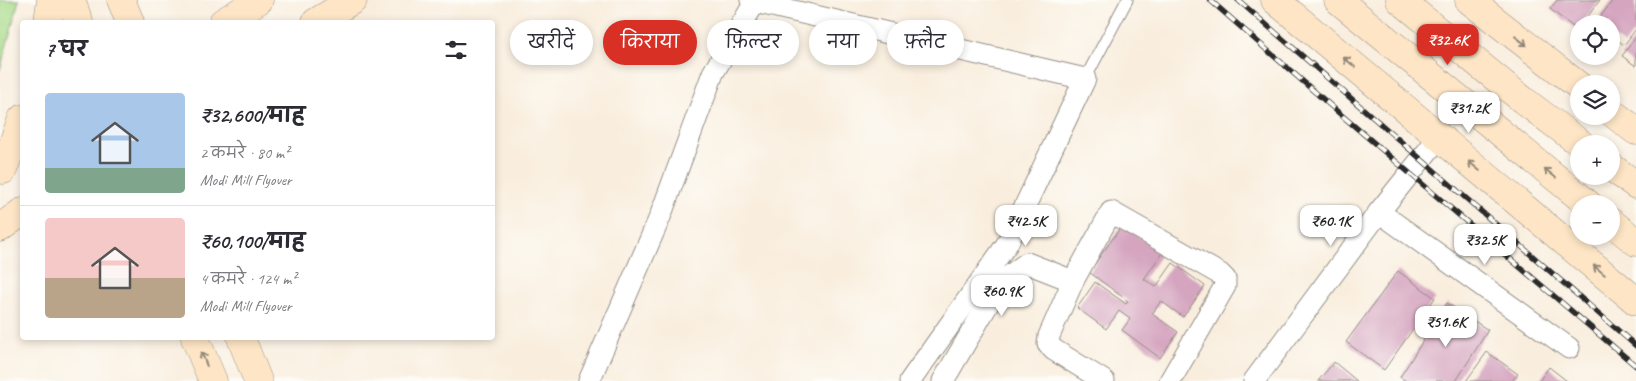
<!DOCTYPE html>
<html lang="hi">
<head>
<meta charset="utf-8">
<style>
	body { margin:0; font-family:Caveat,"Playpen Sans Deva",sans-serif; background:#f2f2f3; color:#2b2b33; height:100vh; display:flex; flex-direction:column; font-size:19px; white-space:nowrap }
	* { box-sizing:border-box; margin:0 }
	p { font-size:16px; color:#7c7c81 }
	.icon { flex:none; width:28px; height:28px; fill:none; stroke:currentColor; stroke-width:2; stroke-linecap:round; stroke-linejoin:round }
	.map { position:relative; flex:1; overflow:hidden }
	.side { position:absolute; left:20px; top:20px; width:475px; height:320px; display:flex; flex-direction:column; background:#fff; border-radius:5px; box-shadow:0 2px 8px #0003 }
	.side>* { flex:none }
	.hud { position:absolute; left:510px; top:20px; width:475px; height:45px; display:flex; gap:10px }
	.fabs { position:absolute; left:1570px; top:15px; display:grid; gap:10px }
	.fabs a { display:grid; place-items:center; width:50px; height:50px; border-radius:50%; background:#fff; box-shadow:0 2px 8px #0003; font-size:25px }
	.price { position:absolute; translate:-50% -42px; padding:0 11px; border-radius:10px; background:#fff; color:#222; font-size:16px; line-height:32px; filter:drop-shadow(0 1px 2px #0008) }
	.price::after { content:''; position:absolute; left:50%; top:30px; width:15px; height:11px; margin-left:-8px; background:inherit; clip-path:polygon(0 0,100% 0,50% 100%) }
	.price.selected { background:#d93025; color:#fff }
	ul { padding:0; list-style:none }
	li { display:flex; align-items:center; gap:15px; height:125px; padding:0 25px }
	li+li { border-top:1px solid #e1e1e2 }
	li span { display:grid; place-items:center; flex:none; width:140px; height:100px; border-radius:5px; color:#555 }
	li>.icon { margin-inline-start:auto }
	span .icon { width:60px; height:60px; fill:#fffc; stroke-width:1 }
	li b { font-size:21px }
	h2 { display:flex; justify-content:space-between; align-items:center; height:60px; padding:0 25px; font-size:21px }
	.pill { padding:0 18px; border-radius:22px; background:#fff; box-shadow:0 2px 8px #0003; font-size:18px; line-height:45px }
	.pill.selected { background:#d93025; color:#fff }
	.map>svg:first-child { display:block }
	.green { fill:#a7da89; stroke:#69825a }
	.building { fill:#d5a5c0 }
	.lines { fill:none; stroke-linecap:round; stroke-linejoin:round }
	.service-casing { stroke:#928c84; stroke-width:13 }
	.minor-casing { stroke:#928c84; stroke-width:23 }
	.secondary-casing { stroke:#928c84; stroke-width:29 }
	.service { stroke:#fff; stroke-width:11 }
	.minor { stroke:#fff; stroke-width:21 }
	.secondary { stroke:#fde5c5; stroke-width:28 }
	.rail-casing { stroke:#2b2b2b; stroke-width:5.5 }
	.rail { stroke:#fdfcf7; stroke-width:4; stroke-dasharray:11; stroke-linecap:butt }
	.oneway { stroke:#948878 }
</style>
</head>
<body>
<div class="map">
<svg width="1636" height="381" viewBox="0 0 1636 381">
	<rect width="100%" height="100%" fill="#fdfcf7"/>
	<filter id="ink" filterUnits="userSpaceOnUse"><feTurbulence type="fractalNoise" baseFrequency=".02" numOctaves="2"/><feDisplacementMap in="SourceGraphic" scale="10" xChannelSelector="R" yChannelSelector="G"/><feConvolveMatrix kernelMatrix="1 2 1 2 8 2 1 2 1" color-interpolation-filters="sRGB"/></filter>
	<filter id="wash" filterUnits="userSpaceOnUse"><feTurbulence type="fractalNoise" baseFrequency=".0096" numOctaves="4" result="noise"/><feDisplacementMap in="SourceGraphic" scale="20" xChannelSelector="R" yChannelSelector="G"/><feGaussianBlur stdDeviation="1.12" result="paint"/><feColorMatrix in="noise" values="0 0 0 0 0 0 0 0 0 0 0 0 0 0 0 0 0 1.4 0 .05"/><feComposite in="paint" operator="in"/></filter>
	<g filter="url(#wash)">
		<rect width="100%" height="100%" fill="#f9eede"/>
		<polygon class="green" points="0,0 19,0 0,70"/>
		<g id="blocks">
			<g class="building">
				<polygon points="1557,0 1600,0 1582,24 1579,24 1577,30 1550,9"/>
				<polygon points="1613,0 1636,0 1636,29 1624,45 1611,35 1611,24 1595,24"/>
				<polygon points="1636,37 1636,66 1622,56"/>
				<polygon points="1123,224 1162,253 1144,279 1156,287 1173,263 1205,286 1183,317 1161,301 1152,314 1178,332 1160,358 1122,330 1130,319 1119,311 1106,329 1077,308 1095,282 1126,304 1128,301 1089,272"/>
				<polygon points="1398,271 1435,298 1384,370 1346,342"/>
				<polygon points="1447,303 1488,330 1456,381 1406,381 1400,377"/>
				<polygon points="1487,352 1518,374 1512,381 1466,381"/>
				<polygon points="1334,362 1357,381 1318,381"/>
				<polygon points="1549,367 1567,381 1539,381"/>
			</g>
		</g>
	</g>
	<g filter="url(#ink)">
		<use href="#blocks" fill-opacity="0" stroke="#928c84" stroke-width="1"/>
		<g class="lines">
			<defs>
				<polyline id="service" points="1085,79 1127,0"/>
				<g id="minor">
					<polyline points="751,0 755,2 1085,79 1007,244 910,381"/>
					<polyline points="1379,212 1569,348"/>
					<polyline points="589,381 660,217 713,73 755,2"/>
					<polyline points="943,381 1001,282 1027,263 1073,281"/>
					<polyline points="1104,381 1054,350 1048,344 1049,336 1073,281 1111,212 1220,274 1225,279 1225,286 1170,381"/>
					<polyline points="1254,381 1379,212 1439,137"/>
				</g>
				<g id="secondary">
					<polyline points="71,0 79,22"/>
					<polyline points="121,0 130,22"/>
					<polyline points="1275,0 1636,301"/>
					<polyline points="1338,0 1588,204"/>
					<polyline points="1400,0 1523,100 1581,144"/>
					<polyline points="1469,0 1579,86"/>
					<polyline points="48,22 51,0"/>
					<polyline points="223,22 259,0"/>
					<polyline points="316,22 353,0"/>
					<polyline points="1611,112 1636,131"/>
					<polyline points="1611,167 1636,185"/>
					<polyline points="3,170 22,119"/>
					<polyline points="1611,222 1636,242"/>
					<polyline points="0,228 22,212"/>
					<polyline points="195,338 213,381"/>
					<polyline points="241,338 258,381"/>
				</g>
			</defs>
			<use href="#service" class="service-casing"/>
			<use href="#minor" class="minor-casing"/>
			<use href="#secondary" class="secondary-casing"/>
			<use href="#service" class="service"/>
			<use href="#minor" class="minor"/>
			<use href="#secondary" class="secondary"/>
			<defs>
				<g id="rail">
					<polyline points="1210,0 1339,113 1636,366"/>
					<polyline points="1238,0 1636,346"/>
				</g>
			</defs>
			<use href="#rail" class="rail-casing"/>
			<use href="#rail" class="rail"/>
		</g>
		<defs><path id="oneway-shaft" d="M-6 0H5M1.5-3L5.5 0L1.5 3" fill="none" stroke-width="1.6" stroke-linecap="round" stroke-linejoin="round" transform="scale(1.25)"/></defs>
		<g class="oneway">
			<use href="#oneway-shaft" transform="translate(1521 41) rotate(38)"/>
			<use href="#oneway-shaft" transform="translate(1349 62) rotate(-140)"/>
			<use href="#oneway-shaft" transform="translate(1474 166) rotate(-140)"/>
			<use href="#oneway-shaft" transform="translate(1550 173) rotate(-141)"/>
			<use href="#oneway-shaft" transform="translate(1599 270) rotate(-140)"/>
			<use href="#oneway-shaft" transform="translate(204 359) rotate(-112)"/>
		</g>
	</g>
</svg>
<div class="fabs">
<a><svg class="icon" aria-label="locate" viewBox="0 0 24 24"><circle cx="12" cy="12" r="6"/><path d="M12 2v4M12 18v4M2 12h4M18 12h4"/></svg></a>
<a><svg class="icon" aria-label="layers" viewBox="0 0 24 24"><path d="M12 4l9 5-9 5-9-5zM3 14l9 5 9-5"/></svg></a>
<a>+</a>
<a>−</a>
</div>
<b class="price selected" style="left:1448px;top:66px">₹32.6K</b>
<b class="price" style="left:1469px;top:134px">₹31.2K</b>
<b class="price" style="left:1026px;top:247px">₹42.5K</b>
<b class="price" style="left:1331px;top:247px">₹60.1K</b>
<b class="price" style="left:1485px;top:266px">₹32.5K</b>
<b class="price" style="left:1002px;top:317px">₹60.9K</b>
<b class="price" style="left:1446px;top:348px">₹51.6K</b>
<div class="hud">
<a class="pill">खरीदें</a>
<a class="pill selected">किराया</a>
<a class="pill">फ़िल्टर</a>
<a class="pill">नया</a>
<a class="pill">फ़्लैट</a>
</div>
<section class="side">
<h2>7 घर<svg class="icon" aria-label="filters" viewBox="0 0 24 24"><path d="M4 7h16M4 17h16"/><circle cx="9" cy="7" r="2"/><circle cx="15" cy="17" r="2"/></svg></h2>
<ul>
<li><span style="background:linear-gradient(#a9c7e8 75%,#7fa58c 0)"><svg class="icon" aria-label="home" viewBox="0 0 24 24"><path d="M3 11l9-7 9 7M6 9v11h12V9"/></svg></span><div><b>₹32,600/माह</b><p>2 कमरे · 80 m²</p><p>Modi Mill Flyover</p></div></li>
<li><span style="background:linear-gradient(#f6c9c9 60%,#b9a48a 0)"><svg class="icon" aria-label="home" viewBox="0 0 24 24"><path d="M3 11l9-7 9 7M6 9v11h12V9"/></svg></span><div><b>₹60,100/माह</b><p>4 कमरे · 124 m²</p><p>Modi Mill Flyover</p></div></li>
</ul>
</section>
</div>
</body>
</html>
